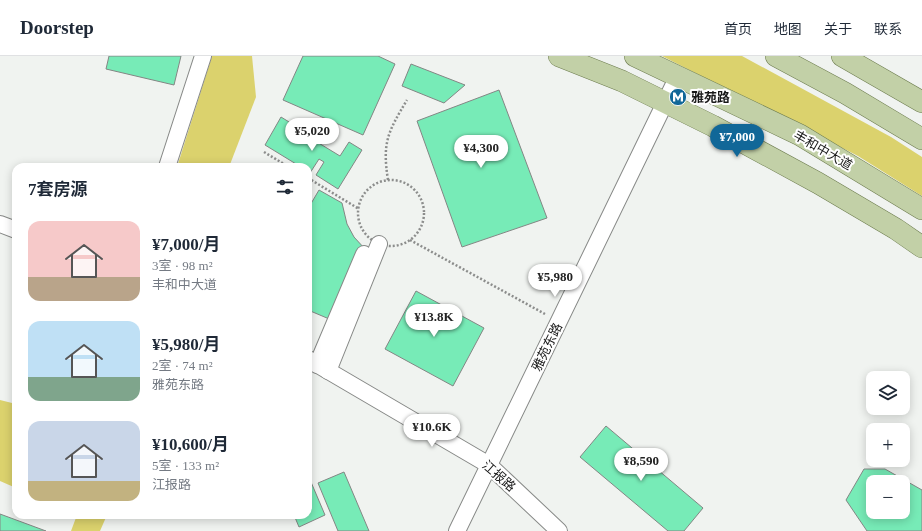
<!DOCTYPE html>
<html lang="zh">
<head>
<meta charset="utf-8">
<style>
	body { margin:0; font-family:"Times New Roman","Noto Sans SC",serif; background:#f2f2f3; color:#1f2937; height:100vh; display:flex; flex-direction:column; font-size:15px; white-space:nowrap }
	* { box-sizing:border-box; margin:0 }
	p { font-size:13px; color:#747a83 }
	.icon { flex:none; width:22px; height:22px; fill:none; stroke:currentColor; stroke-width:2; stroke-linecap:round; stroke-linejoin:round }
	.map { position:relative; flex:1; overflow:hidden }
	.drawer { position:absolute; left:12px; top:107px; width:300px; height:356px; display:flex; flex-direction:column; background:#fff; border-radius:12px; box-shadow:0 2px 10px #0003 }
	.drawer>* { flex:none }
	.buttons { position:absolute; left:866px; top:315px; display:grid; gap:8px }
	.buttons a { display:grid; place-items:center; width:44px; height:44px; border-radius:8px; background:#fff; box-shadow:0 2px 10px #0003; font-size:20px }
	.price { position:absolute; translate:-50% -34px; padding:0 9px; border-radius:14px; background:#fff; color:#222; font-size:13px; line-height:26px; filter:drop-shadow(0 1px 2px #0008) }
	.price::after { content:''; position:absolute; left:50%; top:24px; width:12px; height:9px; margin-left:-6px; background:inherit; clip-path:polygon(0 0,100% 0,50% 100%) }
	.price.selected { background:#116798; color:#fff }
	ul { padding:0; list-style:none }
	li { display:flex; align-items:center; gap:12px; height:100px; padding:0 16px }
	li span { display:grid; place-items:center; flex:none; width:112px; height:80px; border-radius:12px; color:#555 }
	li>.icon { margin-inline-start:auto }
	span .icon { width:48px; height:48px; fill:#fffc; stroke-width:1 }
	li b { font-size:17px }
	h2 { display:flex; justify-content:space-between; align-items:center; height:48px; padding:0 16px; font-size:17px }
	header { display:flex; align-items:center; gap:24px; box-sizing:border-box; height:56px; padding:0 20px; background:#fff; border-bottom:1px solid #e0e1e3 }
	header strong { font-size:19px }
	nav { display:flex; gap:22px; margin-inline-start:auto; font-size:14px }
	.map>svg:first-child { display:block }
	.green { fill:#dbd26d }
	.building { fill:#77ebb7; stroke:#838684; fill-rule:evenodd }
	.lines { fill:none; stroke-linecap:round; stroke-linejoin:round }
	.minor-casing { stroke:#878987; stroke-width:18 }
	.major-casing { stroke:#6d7c4f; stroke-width:22 }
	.path { stroke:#8c8d8c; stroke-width:2.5; stroke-dasharray:2 2; stroke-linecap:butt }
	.minor { stroke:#fff; stroke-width:16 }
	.major { stroke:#c2d0a7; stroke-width:21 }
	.labels { text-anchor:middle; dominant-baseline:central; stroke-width:4; stroke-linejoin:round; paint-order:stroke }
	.poi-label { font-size:13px; font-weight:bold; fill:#191919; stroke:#fff; text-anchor:start }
	.street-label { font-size:13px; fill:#191919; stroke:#fff }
</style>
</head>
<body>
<header>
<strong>Doorstep</strong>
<nav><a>首页</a><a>地图</a><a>关于</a><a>联系</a></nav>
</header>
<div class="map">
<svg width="922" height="475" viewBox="0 0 922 475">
	<rect width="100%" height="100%" fill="#f0f3f0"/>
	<g class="green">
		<polygon points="212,0 252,0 256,41 229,111 177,111"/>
		<polygon points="662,0 742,0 891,81 922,101 922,140 858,100"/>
		<polygon points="0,344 16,348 16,432 0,425"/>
		<polygon points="77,459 107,459 100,475 71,475"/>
	</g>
	<g class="building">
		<polygon points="109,0 181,0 174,29 106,13"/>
		<polygon points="303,0 378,0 395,8 363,79 283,44"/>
		<polygon points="411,8 465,29 444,47 402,30"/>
		<polygon points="499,34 547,162 462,191 417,65"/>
		<polygon points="281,61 307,77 313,68 323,74 317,86 340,100 349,86 362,94 338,133 316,119 324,106 319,103 310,117 308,115 308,111 301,111 265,89"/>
		<polygon points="319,134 342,147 347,168 354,181 365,193 334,265 308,254 308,150 309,151"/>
		<polygon points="416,235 484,272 453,330 385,293"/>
		<polygon points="606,370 703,452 684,475 668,475 580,401"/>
		<path d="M 864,413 L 885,413 L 922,434 L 922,475 L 867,475 L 846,444 ZM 873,426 L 903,426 L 903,456 L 873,456 Z"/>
		<polygon points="344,416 369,475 338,475 318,427"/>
		<polygon points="308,419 325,459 299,471 294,459 308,459"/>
		<polygon points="0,458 46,475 0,475"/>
	</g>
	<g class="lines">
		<defs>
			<g id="minor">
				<polyline points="167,111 203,0"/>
				<polyline points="0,168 16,174"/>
				<polyline points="308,303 489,409 559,475"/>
				<polyline points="317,309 364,198"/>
				<polyline points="328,315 379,188"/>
				<polyline points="457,475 678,20"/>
			</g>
			<g id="major">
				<polyline points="559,0 622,25 713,70 818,127 896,173 922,191"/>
				<polyline points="635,0 800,79 922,153"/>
				<polyline points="776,0 845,37 922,83"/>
				<polyline points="842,0 922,46"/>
			</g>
		</defs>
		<use href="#minor" class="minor-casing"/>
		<use href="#major" class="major-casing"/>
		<g class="path">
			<polyline points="264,96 289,111"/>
			<polyline points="308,122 359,153"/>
			<path d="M 388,124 C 382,86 388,76 407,44"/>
			<circle cx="391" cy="157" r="33"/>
			<polyline points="410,184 545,258"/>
		</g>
		<use href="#minor" class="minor"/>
		<use href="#major" class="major"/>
	</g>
	<defs>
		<symbol id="metro-disc" viewBox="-11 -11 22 22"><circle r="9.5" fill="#116798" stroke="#fff"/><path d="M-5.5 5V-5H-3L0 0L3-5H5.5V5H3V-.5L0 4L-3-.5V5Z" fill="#fff"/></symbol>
	</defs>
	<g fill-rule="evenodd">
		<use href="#metro-disc" x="668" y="31" width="20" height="20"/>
	</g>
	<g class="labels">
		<g class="poi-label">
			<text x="691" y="41">雅苑路</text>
		</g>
		<g class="street-label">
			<text transform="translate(823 94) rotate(30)">丰和中大道</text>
			<text transform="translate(547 291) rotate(-64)">雅苑东路</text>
			<text transform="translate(499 420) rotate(41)">江报路</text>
		</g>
	</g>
</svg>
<div class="buttons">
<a><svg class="icon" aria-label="layers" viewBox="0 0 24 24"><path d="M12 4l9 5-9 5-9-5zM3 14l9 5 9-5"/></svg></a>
<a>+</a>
<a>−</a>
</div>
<b class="price" style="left:312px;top:96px">¥5,020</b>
<b class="price selected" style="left:737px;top:102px">¥7,000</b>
<b class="price" style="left:481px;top:113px">¥4,300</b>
<b class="price" style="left:555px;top:242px">¥5,980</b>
<b class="price" style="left:434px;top:282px">¥13.8K</b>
<b class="price" style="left:432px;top:392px">¥10.6K</b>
<b class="price" style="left:641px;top:426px">¥8,590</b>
<section class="drawer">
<h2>7套房源<svg class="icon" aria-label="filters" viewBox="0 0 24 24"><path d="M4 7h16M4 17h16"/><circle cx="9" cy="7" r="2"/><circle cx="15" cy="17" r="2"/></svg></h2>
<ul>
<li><span style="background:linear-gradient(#f6c9c9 70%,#b9a48a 0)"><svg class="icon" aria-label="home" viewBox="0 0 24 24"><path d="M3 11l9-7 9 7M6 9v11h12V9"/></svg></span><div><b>¥7,000/月</b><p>3室 · 98 m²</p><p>丰和中大道</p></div></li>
<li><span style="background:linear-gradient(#bfe0f5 70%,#7fa58c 0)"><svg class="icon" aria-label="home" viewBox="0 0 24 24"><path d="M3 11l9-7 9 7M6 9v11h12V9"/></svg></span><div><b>¥5,980/月</b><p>2室 · 74 m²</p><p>雅苑东路</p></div></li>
<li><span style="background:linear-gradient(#c9d6e8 75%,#c2b280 0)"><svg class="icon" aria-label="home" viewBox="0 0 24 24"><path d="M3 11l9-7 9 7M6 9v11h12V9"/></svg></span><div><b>¥10,600/月</b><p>5室 · 133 m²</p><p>江报路</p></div></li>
</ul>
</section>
</div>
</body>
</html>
